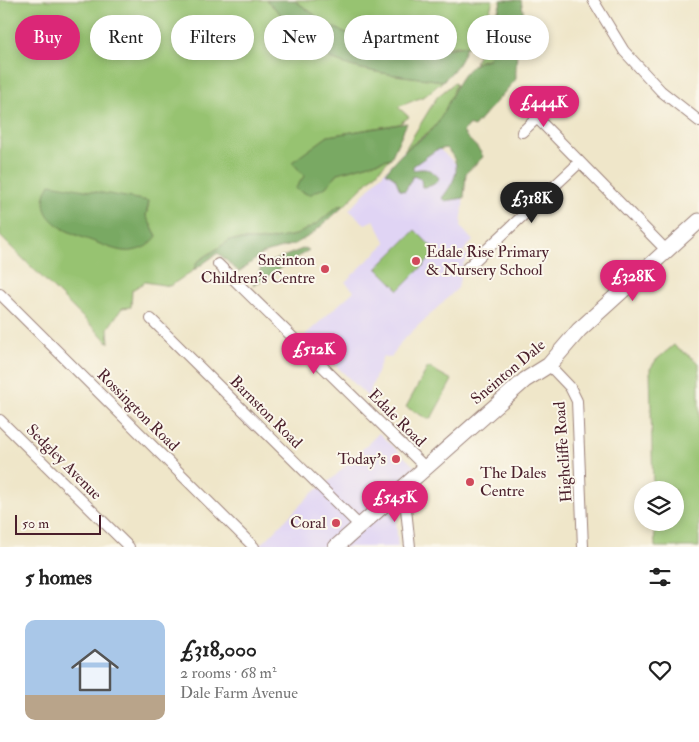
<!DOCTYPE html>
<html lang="en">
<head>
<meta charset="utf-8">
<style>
	body { margin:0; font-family:"IM FELL Double Pica",serif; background:#f2f2f2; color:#222; height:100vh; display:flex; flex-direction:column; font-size:19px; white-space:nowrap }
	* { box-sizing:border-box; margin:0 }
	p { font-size:16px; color:#767676 }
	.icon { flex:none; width:28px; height:28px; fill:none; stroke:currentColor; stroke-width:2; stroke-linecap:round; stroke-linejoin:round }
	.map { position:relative; height:547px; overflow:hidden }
	.sheet { display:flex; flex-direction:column; background:#fff; flex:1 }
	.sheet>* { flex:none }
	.hud { position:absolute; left:15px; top:15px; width:670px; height:45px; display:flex; gap:10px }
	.controls { position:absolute; left:634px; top:481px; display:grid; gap:10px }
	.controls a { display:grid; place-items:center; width:50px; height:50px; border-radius:50%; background:#fff; box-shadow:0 2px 8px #0003; font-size:25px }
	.scale { position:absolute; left:15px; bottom:12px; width:86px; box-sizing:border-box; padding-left:5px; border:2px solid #4a1f2b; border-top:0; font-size:14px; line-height:18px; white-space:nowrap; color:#4a1f2b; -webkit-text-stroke:4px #fbf7ec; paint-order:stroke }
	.price { position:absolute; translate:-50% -42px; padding:0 11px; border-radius:18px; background:#db2777; color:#fff; font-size:16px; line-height:32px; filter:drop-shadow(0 1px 2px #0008) }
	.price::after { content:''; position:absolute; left:50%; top:30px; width:15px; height:11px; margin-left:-8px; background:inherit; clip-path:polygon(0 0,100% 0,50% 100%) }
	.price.active { background:#222; color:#fff }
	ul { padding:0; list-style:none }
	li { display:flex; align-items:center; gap:15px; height:125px; padding:0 25px }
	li+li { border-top:1px solid #e0e0e0 }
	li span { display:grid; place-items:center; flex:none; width:140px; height:100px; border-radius:10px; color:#555 }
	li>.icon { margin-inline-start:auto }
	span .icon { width:60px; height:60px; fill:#fffc; stroke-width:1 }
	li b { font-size:21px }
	h2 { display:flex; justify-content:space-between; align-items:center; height:60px; padding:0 25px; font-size:21px }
	.chip { padding:0 18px; border-radius:22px; background:#fff; box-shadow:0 2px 8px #0003; font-size:18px; line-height:45px }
	.chip.active { background:#db2777; color:#fff }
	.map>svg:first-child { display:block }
	.built { fill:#e0d4f4 }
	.green { fill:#97c371; stroke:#70714e; fill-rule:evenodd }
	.forest { fill:#79a963; stroke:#626447 }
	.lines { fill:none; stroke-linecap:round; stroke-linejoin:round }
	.street-casing { stroke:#9c827a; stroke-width:12 }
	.secondary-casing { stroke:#9c827a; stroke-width:17 }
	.street { stroke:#fff; stroke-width:10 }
	.secondary { stroke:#fff; stroke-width:15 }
	.poi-dot { fill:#d1495b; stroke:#fbf7ec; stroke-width:2 }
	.labels { text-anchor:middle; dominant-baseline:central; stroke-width:4; stroke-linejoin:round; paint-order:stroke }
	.poi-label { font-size:16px; fill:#4a1f2b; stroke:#fbf7ec; text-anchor:end }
	.street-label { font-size:16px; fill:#4a1f2b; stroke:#fbf7ec }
</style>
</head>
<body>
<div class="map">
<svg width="699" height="547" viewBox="0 0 699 547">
	<rect width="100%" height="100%" fill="#fbf7ec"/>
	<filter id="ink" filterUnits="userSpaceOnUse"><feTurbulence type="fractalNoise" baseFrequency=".02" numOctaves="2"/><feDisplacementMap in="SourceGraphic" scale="10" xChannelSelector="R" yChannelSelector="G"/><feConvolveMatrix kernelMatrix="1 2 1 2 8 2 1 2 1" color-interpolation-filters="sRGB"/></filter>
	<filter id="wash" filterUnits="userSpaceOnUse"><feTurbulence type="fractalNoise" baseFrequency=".0096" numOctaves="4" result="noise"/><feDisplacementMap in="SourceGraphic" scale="20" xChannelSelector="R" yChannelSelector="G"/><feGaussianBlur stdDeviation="1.12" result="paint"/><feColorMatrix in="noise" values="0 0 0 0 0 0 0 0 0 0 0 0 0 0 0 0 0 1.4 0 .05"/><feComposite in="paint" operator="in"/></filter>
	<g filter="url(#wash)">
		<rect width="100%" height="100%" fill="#efe6c9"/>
		<g class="built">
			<polygon points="418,130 466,173 461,227 473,241 463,251 468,257 463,264 458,288 401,342 391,358 383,356 368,397 305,335 354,291 345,282 386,243 374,220 365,224 349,210 404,151"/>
			<polygon points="379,433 415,467 394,489 398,547 254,547 265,541 311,494 332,479"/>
		</g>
		<g class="green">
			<path d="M 0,0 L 266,0 C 283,15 317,53 336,61 C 369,74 408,76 443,81 L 425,96 L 398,107 L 409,117 L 399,124 L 328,136 L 293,162 L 304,176 L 326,187 L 338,173 L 391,158 L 344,206 L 338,206 L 318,223 L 296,235 L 268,240 L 230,240 L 197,262 L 194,270 L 170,286 L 145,282 L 132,290 L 131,307 L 122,308 L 108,328 L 109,343 L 0,236 ZM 149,201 L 146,216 L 157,236 L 109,247 L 63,229 Z"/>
			<polygon points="294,0 493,0 489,14 470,47 457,46 410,53 372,44 330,26"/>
			<polygon points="500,5 489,59 481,60 474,65"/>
			<polygon points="454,83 456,84 445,112 435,127 404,151 437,97"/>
			<polygon points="415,230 437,252 399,290 377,268"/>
			<polygon points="674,345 699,363 699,547 655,547 654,523 675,522 675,490 653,490 650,369 656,360"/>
			<polygon points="428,367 452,380 432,417 428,419 406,407"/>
		</g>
		<g class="forest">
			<path d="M 266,0 L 294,0 L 330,26 L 372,44 L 410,53 L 466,46 C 462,61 454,71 443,81 C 408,76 369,74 336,61 C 317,53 283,15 266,0 Z"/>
			<path d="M 501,0 L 521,0 L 526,26 L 513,33 C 520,51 515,61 516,79 L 474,127 L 468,125 L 463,132 C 469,142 479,146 483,157 L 466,173 L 464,198 L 445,201 L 442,198 C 455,181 464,165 446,148 L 436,150 L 413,166 L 413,170 C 425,168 431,168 439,178 C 436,185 429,187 422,187 L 421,179 L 413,176 L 405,191 L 400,190 L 395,178 L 386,172 C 392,165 397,158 404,152 C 414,142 429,136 436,125 C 452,103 458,63 489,59 Z"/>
			<polygon points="407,123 391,158 338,173 326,187 309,195 295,189 304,176 292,162 328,136"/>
			<path d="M 50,184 L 149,201 L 146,216 L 157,236 C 150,245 144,249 132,251 C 121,253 105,246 95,242 C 69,233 29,219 50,184 Z"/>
			<polygon points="338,206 344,206 311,235 295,244 262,254 239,272 218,253 194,270 197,262 230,240 268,240 296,235 318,223"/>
			<polygon points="305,248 309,250 253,286 262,265"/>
		</g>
	</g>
	<g filter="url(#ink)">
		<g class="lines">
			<defs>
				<g id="street">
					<polyline points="593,0 624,51 661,91 699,121"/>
					<polyline points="537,118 667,251"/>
					<polyline points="522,132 550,106"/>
					<polyline points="218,264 426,468"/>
					<polyline points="467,268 579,163"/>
					<polyline points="0,294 254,547"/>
					<polyline points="151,319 360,526"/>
					<polyline points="549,365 570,387 577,401 583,547"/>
					<polyline points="0,420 129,547"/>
					<polyline points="397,493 406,509 410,547"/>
				</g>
				<polyline id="secondary" points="336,547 525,380 549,365 579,330 699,221"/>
			</defs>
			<use href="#street" class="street-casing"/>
			<use href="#secondary" class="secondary-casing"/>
			<use href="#street" class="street"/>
			<use href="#secondary" class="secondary"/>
		</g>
	</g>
	<g class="poi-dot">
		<circle cx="416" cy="261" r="5"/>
		<circle cx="325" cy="269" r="5"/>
		<circle cx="396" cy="459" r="5"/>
		<circle cx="470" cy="482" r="5"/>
		<circle cx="336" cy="523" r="5"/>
	</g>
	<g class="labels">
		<g class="poi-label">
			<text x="426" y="252" text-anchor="start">Edale Rise Primary<tspan x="426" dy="18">&amp; Nursery School</tspan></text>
			<text x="315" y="260">Sneinton<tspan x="315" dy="18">Children's Centre</tspan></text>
			<text x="386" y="459">Today's</text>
			<text x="480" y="473" text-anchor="start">The Dales<tspan x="480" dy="18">Centre</tspan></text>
			<text x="326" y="523">Coral</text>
		</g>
		<g class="street-label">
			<text transform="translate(508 372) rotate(-40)">Sneinton Dale</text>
			<text transform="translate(138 410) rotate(45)">Rossington Road</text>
			<text transform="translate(266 412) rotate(45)">Barnston Road</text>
			<text transform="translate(397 418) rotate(45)">Edale Road</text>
			<text transform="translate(563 452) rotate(-94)">Highcliffe Road</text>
			<text transform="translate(64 462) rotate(45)">Sedgley Avenue</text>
		</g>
	</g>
</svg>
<div class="controls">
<a><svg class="icon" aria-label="layers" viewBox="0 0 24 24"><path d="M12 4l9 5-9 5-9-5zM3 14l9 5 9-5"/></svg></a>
</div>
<div class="scale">50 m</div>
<b class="price" style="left:544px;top:128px">£444K</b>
<b class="price active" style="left:532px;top:224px">£318K</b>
<b class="price" style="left:633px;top:302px">£328K</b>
<b class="price" style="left:314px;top:375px">£512K</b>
<b class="price" style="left:395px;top:523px">£545K</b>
<div class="hud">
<a class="chip active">Buy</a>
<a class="chip">Rent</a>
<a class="chip">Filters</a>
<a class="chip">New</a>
<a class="chip">Apartment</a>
<a class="chip">House</a>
</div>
</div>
<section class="sheet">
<h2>5 homes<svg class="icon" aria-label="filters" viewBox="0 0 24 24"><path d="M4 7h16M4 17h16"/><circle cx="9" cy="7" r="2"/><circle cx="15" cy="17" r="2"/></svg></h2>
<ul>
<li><span style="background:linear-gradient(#a9c7e8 75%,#b9a48a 0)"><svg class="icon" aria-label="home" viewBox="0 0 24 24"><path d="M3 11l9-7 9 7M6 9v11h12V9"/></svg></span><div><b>£318,000</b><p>2 rooms · 68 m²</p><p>Dale Farm Avenue</p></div><svg class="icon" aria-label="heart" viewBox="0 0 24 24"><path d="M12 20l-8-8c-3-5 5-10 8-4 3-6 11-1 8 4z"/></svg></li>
</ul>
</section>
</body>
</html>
